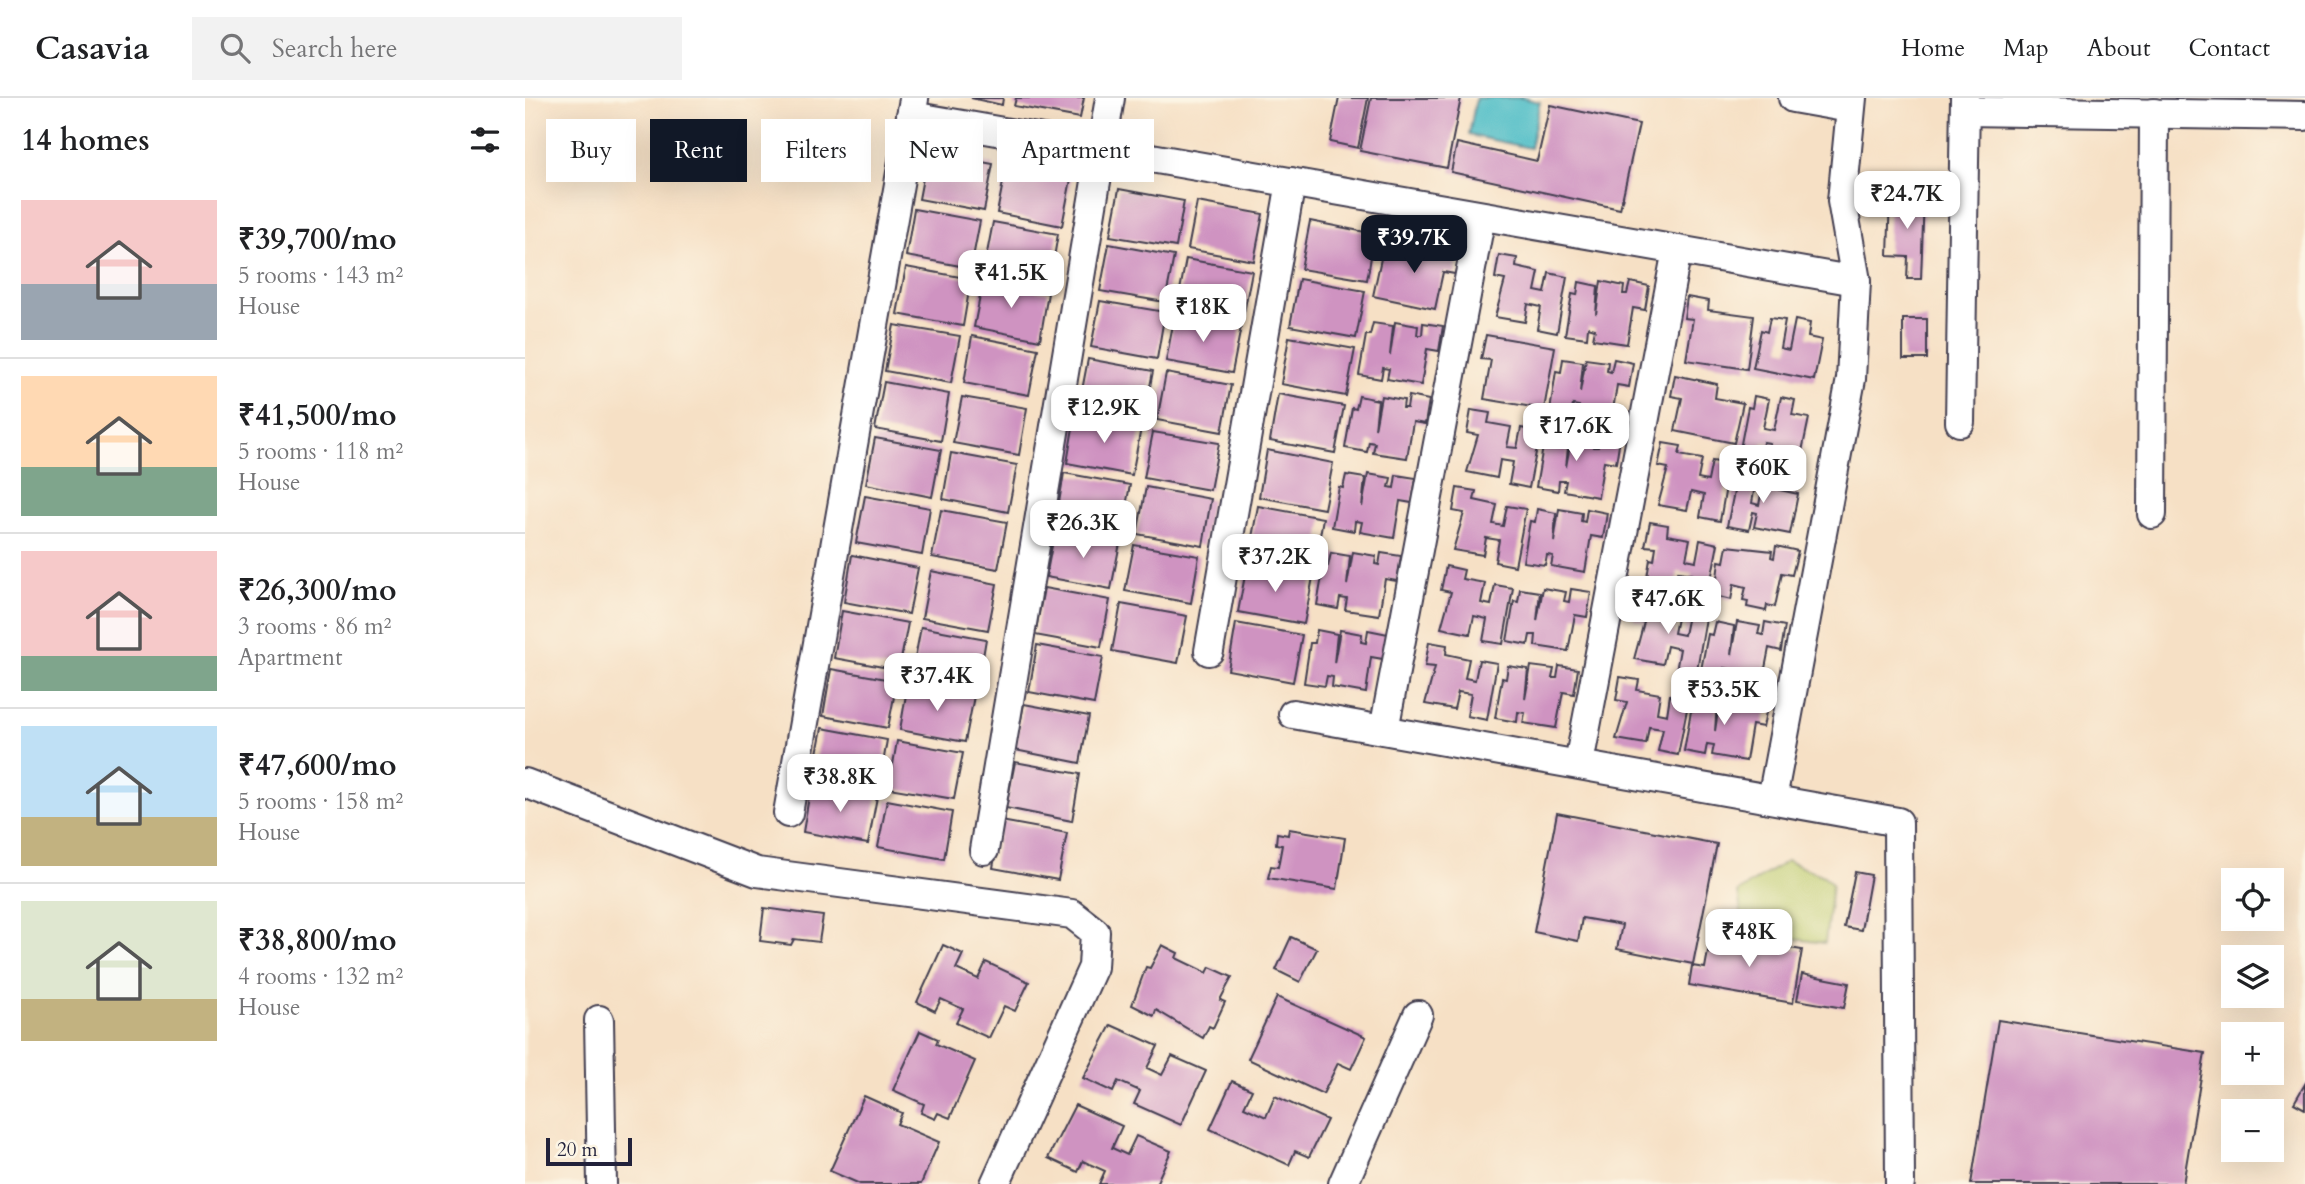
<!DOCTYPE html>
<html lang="en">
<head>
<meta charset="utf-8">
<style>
	body { margin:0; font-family:Cardo,serif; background:#f2f2f2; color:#202124; height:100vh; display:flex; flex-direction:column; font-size:26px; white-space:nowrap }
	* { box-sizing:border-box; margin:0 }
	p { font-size:23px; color:#757577 }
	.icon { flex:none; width:38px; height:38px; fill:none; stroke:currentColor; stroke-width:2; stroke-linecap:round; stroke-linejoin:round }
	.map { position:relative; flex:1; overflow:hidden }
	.drawer { display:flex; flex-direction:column; background:#fff; width:525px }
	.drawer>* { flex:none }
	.hud { position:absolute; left:21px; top:21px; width:665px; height:63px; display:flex; gap:14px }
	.tools { position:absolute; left:1696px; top:770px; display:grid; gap:14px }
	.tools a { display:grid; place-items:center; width:63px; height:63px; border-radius:0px; background:#fff; box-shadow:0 7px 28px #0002; font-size:35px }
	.scale { position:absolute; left:21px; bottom:18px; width:86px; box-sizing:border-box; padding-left:7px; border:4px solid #22223b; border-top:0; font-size:19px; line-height:24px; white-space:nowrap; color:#22223b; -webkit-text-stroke:5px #fcf5e5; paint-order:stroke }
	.price { position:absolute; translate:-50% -60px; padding:0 16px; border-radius:14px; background:#fff; color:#222; font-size:23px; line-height:46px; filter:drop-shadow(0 2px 4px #0008) }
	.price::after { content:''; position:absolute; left:50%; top:42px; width:21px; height:16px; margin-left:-10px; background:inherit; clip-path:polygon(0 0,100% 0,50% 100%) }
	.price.active { background:#111827; color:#fff }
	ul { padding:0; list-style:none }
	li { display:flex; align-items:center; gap:21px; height:175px; padding:0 21px }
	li+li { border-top:2px solid #e0e0e0 }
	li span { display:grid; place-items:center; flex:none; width:196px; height:140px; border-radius:0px; color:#555 }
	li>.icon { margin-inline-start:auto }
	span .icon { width:84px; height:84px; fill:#fffc; stroke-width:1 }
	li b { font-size:30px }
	h2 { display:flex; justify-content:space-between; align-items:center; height:84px; padding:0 21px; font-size:30px }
	.tag { padding:0 24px; border-radius:0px; background:#fff; box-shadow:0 7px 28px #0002; font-size:24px; line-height:63px }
	.tag.active { background:#111827; color:#fff }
	header { display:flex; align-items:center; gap:42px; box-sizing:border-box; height:98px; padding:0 35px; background:#fff; border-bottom:2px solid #e0e0e0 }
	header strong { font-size:33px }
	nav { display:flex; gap:38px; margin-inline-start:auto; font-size:24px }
	.search { width:490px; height:63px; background:#f2f2f2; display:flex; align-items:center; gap:18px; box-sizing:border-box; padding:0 24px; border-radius:0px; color:#757577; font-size:26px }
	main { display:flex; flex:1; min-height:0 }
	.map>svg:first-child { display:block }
	.green { fill:#bcca6c; stroke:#6f7654; stroke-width:2 }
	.water { fill:#50bec7; stroke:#397081; stroke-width:2 }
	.building { fill:#cf93c1 }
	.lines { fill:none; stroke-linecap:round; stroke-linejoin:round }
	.street-casing { stroke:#423e50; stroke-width:32 }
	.street { stroke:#fff; stroke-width:28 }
</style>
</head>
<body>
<header>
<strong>Casavia</strong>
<div class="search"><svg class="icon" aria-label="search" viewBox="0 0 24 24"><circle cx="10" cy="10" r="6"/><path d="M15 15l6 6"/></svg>Search here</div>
<nav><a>Home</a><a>Map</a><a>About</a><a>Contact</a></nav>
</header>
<main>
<section class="drawer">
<h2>14 homes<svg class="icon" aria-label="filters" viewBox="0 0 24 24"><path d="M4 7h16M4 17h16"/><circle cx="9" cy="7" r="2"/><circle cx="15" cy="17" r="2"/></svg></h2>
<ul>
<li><span style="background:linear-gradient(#f6c9c9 60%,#9aa5b1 0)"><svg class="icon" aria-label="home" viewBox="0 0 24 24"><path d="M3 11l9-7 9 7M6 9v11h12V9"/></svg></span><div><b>₹39,700/mo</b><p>5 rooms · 143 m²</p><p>House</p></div></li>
<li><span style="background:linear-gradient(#ffd9b3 65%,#7fa58c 0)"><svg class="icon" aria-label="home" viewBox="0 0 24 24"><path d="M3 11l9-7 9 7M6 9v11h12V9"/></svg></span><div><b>₹41,500/mo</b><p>5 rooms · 118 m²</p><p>House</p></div></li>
<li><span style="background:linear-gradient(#f6c9c9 75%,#7fa58c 0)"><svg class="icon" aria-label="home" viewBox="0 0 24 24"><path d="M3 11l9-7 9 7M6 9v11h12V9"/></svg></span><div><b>₹26,300/mo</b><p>3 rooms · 86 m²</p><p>Apartment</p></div></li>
<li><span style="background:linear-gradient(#bfe0f5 65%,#c2b280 0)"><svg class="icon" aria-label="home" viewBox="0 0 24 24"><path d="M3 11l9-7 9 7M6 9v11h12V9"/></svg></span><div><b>₹47,600/mo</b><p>5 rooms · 158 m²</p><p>House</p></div></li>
<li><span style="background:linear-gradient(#dfe7d0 70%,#c2b280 0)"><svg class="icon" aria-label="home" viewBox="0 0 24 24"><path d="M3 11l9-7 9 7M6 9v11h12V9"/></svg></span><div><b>₹38,800/mo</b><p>4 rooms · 132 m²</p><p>House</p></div></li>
</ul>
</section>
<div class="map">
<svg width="1780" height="1086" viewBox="0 0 1780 1086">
	<rect width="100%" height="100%" fill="#fcf5e5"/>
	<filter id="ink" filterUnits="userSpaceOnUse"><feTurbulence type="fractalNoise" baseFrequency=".0143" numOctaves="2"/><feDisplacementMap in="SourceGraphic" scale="14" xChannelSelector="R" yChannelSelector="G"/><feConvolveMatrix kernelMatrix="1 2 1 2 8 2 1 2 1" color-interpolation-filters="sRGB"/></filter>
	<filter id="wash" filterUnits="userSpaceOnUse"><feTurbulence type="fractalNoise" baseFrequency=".00686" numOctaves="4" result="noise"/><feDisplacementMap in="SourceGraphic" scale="28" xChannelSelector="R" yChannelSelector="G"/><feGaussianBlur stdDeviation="1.57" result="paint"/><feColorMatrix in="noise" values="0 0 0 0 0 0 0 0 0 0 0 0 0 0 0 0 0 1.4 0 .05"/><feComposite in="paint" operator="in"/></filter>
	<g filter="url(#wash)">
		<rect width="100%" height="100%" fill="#f6e0c5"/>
		<polygon class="green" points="1262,763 1299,778 1307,786 1300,845 1219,834 1213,794"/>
		<polygon class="water" points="951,0 997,0 1015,4 1005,50 944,37"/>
		<g id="blocks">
			<g class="building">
				<polygon points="446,0 478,0 477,7"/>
				<polygon points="491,0 559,0 555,20 489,8"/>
				<polygon points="814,0 843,0 833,50 805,44"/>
				<polygon points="846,0 936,0 922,70 835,53"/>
				<polygon points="1025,7 1114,26 1095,111 926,74 932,45 1012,63"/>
				<polygon points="403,54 468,66 459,113 394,101"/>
				<polygon points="481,69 546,81 537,128 472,115"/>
				<polygon points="594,91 659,103 651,149 585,138"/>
				<polygon points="1365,96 1399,98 1396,181 1382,181 1383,159 1363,158"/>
				<polygon points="672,104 738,116 729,163 663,151"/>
				<polygon points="389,111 455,123 446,170 381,158"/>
				<polygon points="785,123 850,136 842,182 776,171"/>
				<polygon points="468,124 533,136 525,183 459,171"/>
				<polygon points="584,146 649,158 640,204 575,193"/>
				<polygon points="876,146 904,152 903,158 911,160 913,148 935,152 930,176 918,174 910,211 848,198 857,156 861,157 862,149 875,152"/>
				<polygon points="974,157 992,160 991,169 1014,174 1010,193 1020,195 1024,175 1042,179 1032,235 1012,231 1016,209 1003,206 1000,224 970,219 980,182 970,180"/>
				<polygon points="661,161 727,173 718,220 652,208"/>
				<polygon points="381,169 446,181 438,228 372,216"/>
				<polygon points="774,181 840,193 831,240 765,228"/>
				<polygon points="458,183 523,195 515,242 449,229"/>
				<polygon points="1076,183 1099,188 1098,196 1102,196 1105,184 1124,188 1120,212 1108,210 1102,246 1068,241 1070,231 1063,229 1062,240 1040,237 1047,196 1052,197 1054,184 1073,188 1071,216"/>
				<polygon points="1162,199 1184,203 1183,212 1229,218 1222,271 1161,262 1168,221 1159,220"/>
				<polygon points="575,203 640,214 632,261 566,249"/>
				<polygon points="650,216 716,229 707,275 641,263"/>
				<polygon points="1245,220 1260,222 1255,250 1264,252 1270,222 1285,225 1283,239 1297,242 1289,282 1228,270 1236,232 1242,234"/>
				<rect x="1378" y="221" width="24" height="40"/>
				<polygon points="870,224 893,228 892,237 897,237 898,225 918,228 914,253 902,251 896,287 862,281 864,271 858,270 856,281 834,277 841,237 845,237 848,225 868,228 865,257"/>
				<polygon points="369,227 435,238 426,285 360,273"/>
				<polygon points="961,237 1030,249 1019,311 959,301 966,262 956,261"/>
				<polygon points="447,238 513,251 504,297 439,285"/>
				<polygon points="764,239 830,251 821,298 756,286"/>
				<polygon points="563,261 628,273 619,320 554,308"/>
				<polygon points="1038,261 1058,264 1055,294 1061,261 1083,264 1082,273 1086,274 1089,261 1108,265 1104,289 1092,287 1086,324 1053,318 1054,308 1048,307 1046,317 1025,313 1031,273 1036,274"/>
				<polygon points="641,275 706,287 697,334 632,322"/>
				<polygon points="1150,277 1192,286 1190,300 1218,305 1209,345 1150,333 1157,300 1146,298"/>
				<polygon points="359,284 424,296 416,343 350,331"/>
				<polygon points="753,296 819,308 810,355 745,343"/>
				<polygon points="834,298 853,302 850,331 856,298 879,302 878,310 882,310 884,298 904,302 900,326 888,324 882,360 848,355 850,345 844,344 842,354 820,350 827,310 831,311"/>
				<polygon points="1229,298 1244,301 1238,330 1249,332 1256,299 1270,302 1267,317 1284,320 1275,363 1242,357 1245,345 1238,344 1236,355 1215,351 1223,309 1227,310"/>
				<polygon points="437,299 502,310 494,357 428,345"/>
				<polygon points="946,312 965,315 963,325 986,329 982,349 992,350 996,330 1015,334 1004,390 984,386 988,364 975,362 972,380 942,374 953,337 942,335"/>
				<polygon points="550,318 616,330 607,377 542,365"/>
				<polygon points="628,334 694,345 685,392 619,380"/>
				<polygon points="1047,336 1070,340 1068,349 1073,349 1075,337 1095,340 1091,365 1079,363 1073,399 1039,393 1041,383 1034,383 1033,393 1011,389 1018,349 1022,350 1025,337 1044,340 1041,369"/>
				<polygon points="350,340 416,352 407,399 341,386"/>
				<polygon points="1138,345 1156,348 1154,357 1177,361 1173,381 1183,383 1187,363 1205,366 1195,423 1175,419 1179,397 1166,394 1162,412 1133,407 1143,370 1133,368"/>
				<polygon points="742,352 808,365 799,411 734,399"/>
				<polygon points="426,355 492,367 483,414 418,401"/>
				<polygon points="1218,373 1232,376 1227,405 1234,407 1240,376 1257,379 1255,392 1273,396 1265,436 1229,429 1232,415 1228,414 1224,432 1202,428 1210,389 1214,390"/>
				<polygon points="539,375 605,387 596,434 531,422"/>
				<polygon points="843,376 866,380 864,389 869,390 871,377 891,380 887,405 875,403 869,440 835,434 837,424 830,423 829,433 807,429 814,389 818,390 821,377 840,380 837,409"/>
				<polygon points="621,389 686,401 678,448 612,436"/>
				<polygon points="932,390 951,393 949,402 972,407 968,426 978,428 982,408 1001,411 990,468 970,464 974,442 961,440 958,457 928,452 939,415 928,413"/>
				<polygon points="340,398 405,410 397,457 331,445"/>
				<polygon points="733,408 798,420 790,467 724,455"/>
				<polygon points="1012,411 1031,415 1029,444 1034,411 1057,415 1056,423 1060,424 1062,411 1082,415 1078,440 1066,438 1060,474 1026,468 1028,458 1022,457 1020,467 998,464 1005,423 1010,424"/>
				<polygon points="416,412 482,424 473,471 407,459"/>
				<polygon points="1125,424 1143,427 1142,437 1165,441 1161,461 1171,463 1175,442 1193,446 1182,502 1162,498 1167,476 1153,474 1150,492 1121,486 1125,461 1129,462 1131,449 1120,448"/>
				<polygon points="530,432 595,445 586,491 521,479"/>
				<polygon points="609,447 674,458 666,505 600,493"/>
				<polygon points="1202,448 1247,453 1246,459 1249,460 1251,448 1273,453 1267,477 1257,475 1250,509 1242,507 1241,513 1222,509 1223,503 1218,502 1221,489 1209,486 1206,502 1190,498 1194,463 1199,464"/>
				<polygon points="828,454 851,458 850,466 854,467 856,455 876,458 872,483 860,481 854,517 820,512 822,501 815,500 813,511 792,507 799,467 803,468 806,455 825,458 822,487"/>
				<polygon points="327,457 393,470 384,516 319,504"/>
				<polygon points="722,467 788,479 779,526 713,514"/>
				<polygon points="921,468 939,472 937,481 960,485 956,505 966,507 970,487 988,490 978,546 958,543 962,521 949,518 945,536 916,530 926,494 916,492"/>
				<polygon points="406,473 472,486 463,532 397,520"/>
				<polygon points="519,490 585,502 576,549 510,537"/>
				<polygon points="1018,490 1041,494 1039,503 1044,504 1046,491 1066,494 1062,519 1050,517 1043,553 1010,548 1011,537 1005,537 1003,547 982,543 989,503 993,504 995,491 1015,494 1012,523"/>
				<polygon points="1113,498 1131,502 1129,511 1153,515 1149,535 1159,537 1163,517 1181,520 1171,577 1151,573 1155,551 1142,548 1138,566 1109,561 1119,524 1109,522"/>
				<polygon points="596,506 662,518 653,565 587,553"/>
				<polygon points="317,513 383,525 374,572 309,560"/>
				<polygon points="1190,524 1209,528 1206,557 1212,524 1235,528 1233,536 1238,537 1240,524 1260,528 1256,553 1244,550 1237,586 1204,581 1206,571 1199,570 1198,580 1175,577 1183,536 1187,537"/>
				<polygon points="711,525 777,537 768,584 703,572"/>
				<polygon points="396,529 461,541 453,588 387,576"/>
				<polygon points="792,532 812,536 809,565 815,532 837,536 836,544 841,545 843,532 863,536 858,561 846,559 841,595 807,589 808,579 802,578 800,588 779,585 785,545 790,545"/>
				<polygon points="904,544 922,547 921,556 944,561 940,580 950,582 954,562 972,565 962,622 942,618 946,596 933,594 929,611 900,606 910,569 900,568"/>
				<polygon points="512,547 578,559 569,606 504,594"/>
				<polygon points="983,568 1003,571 1000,601 1006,568 1029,571 1027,580 1032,580 1034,568 1053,571 1049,596 1038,594 1031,630 998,625 1000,615 993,614 992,624 970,620 977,580 981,581"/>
				<polygon points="306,571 372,583 363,630 298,618"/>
				<polygon points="1095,579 1114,582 1112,592 1135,596 1132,615 1142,617 1145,597 1164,601 1153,657 1133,653 1138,631 1124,629 1121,646 1091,641 1102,604 1091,602"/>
				<polygon points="383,585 449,598 440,644 375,632"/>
				<polygon points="1195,600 1218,604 1216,612 1221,613 1223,601 1243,604 1238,629 1227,627 1221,663 1187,657 1189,647 1182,646 1180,657 1159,653 1166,613 1170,613 1172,601 1192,604 1190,633"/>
				<polygon points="499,606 564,618 555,665 490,652"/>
				<polygon points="297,630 362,642 354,689 288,676"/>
				<polygon points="372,643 438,655 429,701 364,690"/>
				<polygon points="490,664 555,676 547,723 481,710"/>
				<polygon points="286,687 352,699 343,746 278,734"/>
				<polygon points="362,702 427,714 419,761 353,749"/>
				<polygon points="1032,715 1192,746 1168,866 1092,851 1097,827 1057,820 1053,843 1009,834"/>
				<polygon points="476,723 542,735 533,782 468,770"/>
				<polygon points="764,731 820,740 812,791 743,780 746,768 753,769 757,747 751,746 752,735 763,737"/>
				<polygon points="1330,774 1346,777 1336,832 1319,829"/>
				<polygon points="239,810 298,818 294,844 269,841 266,847 235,843"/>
				<polygon points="1186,837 1277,852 1268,905 1164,887 1167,868 1180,870"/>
				<polygon points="766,839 792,851 775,884 751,872"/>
				<polygon points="418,847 438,856 431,871 453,881 461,864 504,884 490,913 479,908 464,940 431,925 438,911 416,901 410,913 392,904"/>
				<polygon points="637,847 653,855 651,860 682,875 685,869 707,879 695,902 700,904 688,930 684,928 678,940 631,912 629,918 607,907 621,869 625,870"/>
				<polygon points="1277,876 1324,885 1319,910 1272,902"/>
				<polygon points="752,899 841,939 826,971 813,965 798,996 723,961"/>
				<polygon points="1473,922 1680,955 1658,1086 1446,1086"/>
				<polygon points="586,927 633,948 622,970 637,977 647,958 681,973 656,1027 609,1006 615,993 593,983 588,994 558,980"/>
				<polygon points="395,933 413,941 411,946 450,963 425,1020 413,1015 410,1021 396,1015 399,1006 368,992"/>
				<polygon points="707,983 727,992 719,1009 741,1019 750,998 802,1022 784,1059 770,1053 764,1067 685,1031"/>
				<polygon points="1780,986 1780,1011 1769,1005"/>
				<polygon points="339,998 377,1015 372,1026 414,1044 396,1086 335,1086 305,1073"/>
				<polygon points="550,1007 597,1028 587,1050 602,1057 611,1038 646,1053 631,1086 574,1086 580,1073 558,1063 553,1074 523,1060"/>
			</g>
		</g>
	</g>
	<g filter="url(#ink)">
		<use href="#blocks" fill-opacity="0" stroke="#423e50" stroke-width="2"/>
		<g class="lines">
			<defs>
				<g id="street">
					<polyline points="1268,0 1325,10"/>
					<polyline points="1440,13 1780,18"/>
					<polyline points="386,18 1331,183"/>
					<polyline points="1435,324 1440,0"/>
					<polyline points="1627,416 1629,15"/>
					<polyline points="684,553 766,84"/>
					<polyline points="768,616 1373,724 1375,1086"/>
					<polyline points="859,632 956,118"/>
					<polyline points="1054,665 1152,152"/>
					<polyline points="0,685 232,774 547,816 570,834 568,869 470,1086"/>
					<polyline points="1247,701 1326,281 1331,183 1317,103 1327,0"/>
					<polyline points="263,715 389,1"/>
					<polyline points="459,752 585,0"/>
					<polyline points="74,922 77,1086"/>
					<polyline points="818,1086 893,917"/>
				</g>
			</defs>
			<use href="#street" class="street-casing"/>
			<use href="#street" class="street"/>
		</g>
	</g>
</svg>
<div class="tools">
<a><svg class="icon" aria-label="locate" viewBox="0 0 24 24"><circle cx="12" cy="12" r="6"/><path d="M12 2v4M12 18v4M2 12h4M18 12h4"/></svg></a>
<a><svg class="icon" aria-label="layers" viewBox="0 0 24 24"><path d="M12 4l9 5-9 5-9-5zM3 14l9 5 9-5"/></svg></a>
<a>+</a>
<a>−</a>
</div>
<div class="scale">20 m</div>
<b class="price" style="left:1382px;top:133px">₹24.7K</b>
<b class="price active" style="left:889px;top:177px">₹39.7K</b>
<b class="price" style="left:486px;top:212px">₹41.5K</b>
<b class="price" style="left:678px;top:246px">₹18K</b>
<b class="price" style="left:579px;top:347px">₹12.9K</b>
<b class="price" style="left:1051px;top:365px">₹17.6K</b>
<b class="price" style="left:1238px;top:407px">₹60K</b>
<b class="price" style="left:558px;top:462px">₹26.3K</b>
<b class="price" style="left:750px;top:496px">₹37.2K</b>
<b class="price" style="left:1143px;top:538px">₹47.6K</b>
<b class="price" style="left:412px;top:615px">₹37.4K</b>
<b class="price" style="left:1199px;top:629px">₹53.5K</b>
<b class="price" style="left:315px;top:716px">₹38.8K</b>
<b class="price" style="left:1224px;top:871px">₹48K</b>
<div class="hud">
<a class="tag">Buy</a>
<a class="tag active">Rent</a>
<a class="tag">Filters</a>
<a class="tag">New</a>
<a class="tag">Apartment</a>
</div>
</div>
</main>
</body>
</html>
